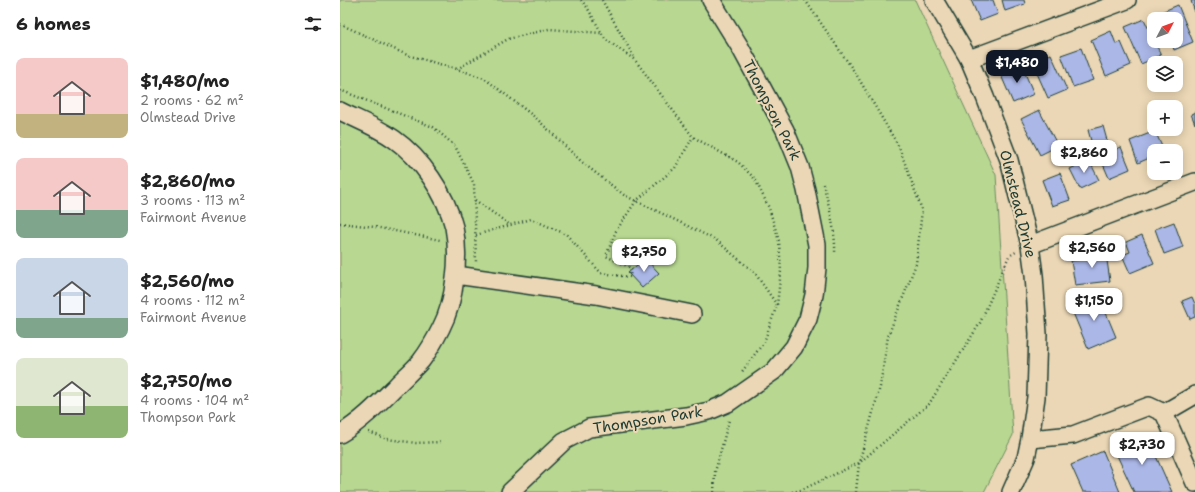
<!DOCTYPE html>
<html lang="en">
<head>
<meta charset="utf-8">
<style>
	body { margin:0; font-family:"Shantell Sans",sans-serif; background:#f6f6f6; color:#222; height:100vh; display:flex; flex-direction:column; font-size:15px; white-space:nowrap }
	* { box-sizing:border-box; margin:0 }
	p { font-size:13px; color:#767676 }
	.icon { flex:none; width:22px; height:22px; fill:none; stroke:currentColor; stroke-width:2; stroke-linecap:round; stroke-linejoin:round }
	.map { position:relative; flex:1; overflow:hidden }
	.sheet { display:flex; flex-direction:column; background:#fff; width:340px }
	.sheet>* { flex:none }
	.needle { width:26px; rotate:49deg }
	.buttons { position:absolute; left:807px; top:12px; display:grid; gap:8px }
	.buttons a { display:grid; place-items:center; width:36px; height:36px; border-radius:8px; background:#fff; box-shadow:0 2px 10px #0003; font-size:20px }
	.price { position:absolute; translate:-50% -34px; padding:0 9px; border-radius:8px; background:#fff; color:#222; font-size:13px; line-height:26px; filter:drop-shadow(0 1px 2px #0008) }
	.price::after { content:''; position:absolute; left:50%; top:24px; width:12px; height:9px; margin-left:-6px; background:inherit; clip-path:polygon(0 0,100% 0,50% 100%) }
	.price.active { background:#111827; color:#fff }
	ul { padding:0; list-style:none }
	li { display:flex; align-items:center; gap:12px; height:100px; padding:0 16px }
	li span { display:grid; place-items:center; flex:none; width:112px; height:80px; border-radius:8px; color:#555 }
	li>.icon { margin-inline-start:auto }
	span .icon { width:48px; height:48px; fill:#fffc; stroke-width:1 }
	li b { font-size:17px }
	h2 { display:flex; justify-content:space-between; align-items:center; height:48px; padding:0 16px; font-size:17px }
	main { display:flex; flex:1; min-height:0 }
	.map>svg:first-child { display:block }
	.green { fill:#b8d891; stroke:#6c8a62 }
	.building { fill:#abb7e7; stroke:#1f3d34 }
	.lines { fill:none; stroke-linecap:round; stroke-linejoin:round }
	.minor-casing { stroke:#1f3d34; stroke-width:20 }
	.path { stroke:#1f3d34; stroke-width:2.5; stroke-dasharray:1 3; stroke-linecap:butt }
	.minor { stroke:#ebd7b5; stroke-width:17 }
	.labels { text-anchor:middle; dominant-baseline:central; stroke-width:4; stroke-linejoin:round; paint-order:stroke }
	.street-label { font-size:15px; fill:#1f3d34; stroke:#ebd7b5 }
</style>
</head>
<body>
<main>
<section class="sheet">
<h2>6 homes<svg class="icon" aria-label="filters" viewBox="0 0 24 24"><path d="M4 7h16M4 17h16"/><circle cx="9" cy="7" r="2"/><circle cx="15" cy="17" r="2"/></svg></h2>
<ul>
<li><span style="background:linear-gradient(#f6c9c9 70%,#c2b280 0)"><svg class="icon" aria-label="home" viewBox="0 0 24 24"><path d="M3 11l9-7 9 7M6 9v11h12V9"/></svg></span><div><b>$1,480/mo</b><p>2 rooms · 62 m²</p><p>Olmstead Drive</p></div></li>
<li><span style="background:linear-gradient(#f6c9c9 65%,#7fa58c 0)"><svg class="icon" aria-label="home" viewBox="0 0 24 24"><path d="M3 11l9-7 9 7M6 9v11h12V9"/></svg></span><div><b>$2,860/mo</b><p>3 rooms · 113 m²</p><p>Fairmont Avenue</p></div></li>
<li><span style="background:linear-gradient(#c9d6e8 75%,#7fa58c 0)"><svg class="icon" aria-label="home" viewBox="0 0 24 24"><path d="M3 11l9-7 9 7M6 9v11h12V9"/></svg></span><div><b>$2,560/mo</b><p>4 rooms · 112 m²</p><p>Fairmont Avenue</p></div></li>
<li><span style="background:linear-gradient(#dfe7d0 60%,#8fb573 0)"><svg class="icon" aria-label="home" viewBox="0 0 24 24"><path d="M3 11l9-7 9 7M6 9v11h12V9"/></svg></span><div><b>$2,750/mo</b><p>4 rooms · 104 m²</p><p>Thompson Park</p></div></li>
</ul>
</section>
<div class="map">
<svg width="855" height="492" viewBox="0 0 855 492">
	<rect width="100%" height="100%" fill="#ebd7b5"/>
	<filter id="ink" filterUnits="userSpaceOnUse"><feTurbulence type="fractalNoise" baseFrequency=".025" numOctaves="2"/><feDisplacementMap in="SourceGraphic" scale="8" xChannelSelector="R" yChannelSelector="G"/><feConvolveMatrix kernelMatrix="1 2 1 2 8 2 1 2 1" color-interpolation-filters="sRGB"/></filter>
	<g filter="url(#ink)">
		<polygon class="green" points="0,0 575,0 656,175 673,435 644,492 0,492"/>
		<g class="building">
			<polygon points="631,0 653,0 658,14 640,21"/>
			<polygon points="662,0 684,0 685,4 665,11"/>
			<polygon points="855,0 855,12 851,1"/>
			<polygon points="838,5 853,42 834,50 831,41 836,41 836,19 821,19 819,13"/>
			<polygon points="804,19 821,55 801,64 785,27"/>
			<polygon points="771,31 776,44 781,42 791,65 766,76 751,40"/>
			<polygon points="741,48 753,80 733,87 721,55"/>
			<polygon points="711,54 727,90 708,98 692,62"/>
			<polygon points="681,64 694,94 673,103 660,73"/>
			<polygon points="699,110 718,146 700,155 681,119"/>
			<polygon points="855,112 855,124 851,114"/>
			<polygon points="763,126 768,144 753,148 748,130"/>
			<polygon points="815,131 824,151 814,151 814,156 798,163 790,141"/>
			<polygon points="781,147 790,169 769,178 760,157"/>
			<polygon points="749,160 759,180 740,189 730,169"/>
			<polygon points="720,173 730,200 712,206 702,180"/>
			<polygon points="834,222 843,247 824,254 815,229"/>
			<polygon points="802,235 814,263 790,273 782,255 790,252 786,242"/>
			<polygon points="765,247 770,281 735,285 731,261 754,257 753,249"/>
			<polygon points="305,258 319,273 302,288 288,273"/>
			<polygon points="759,296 776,337 748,349 731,308"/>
			<polygon points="852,297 855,304 855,317 850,319 842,301"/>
			<polygon points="806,434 832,492 794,492 774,449"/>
			<polygon points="763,451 780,492 743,492 731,465"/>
		</g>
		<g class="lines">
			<defs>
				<g id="minor">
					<polyline points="594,0 629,59 645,97 669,160 690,245 694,275 698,334 696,397 690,439 686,458 671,492"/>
					<polyline points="629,59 787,0"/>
					<path d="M 0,111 C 18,120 37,127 54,139 C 81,158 106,194 114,227 C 120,257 115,301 101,328 C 96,338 88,352 81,361 C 74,369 65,377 57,385 C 40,402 22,421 0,434"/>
					<polyline points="690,245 855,182"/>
					<polyline points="116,275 256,295 352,314"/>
					<polyline points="824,413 855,395"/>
					<polyline points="690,439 733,435 809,406 824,413 855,483"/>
					<polyline points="170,492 224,441 249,428 346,416 369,411 388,403 434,371 454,347 468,319 474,295 477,268 477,245 466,190 460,167 445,130 400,47 371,0"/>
				</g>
			</defs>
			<use href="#minor" class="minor-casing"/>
			<g class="path">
				<polyline points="241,0 247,7 265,39 295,60 353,137 398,162 415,179 429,208 439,241 441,271 437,305 424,342 401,373"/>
				<polyline points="262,0 295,59"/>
				<polyline points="465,0 516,74 559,147 582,210 576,264 548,336 540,387 519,463 516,492"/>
				<polyline points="0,24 67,55 117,69 144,78 196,118 243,163 284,195 376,240 415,273 437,305"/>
				<polyline points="117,69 168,39 209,29 261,33"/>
				<polyline points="0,90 93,127 115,146 134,184 136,263"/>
				<path d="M 483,184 C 489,205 496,232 495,254"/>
				<polyline points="135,200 170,225"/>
				<polyline points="0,223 35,227 100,240"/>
				<polyline points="136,235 191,219 226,234 261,273 290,277 291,268 266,256 276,231 296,201 335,168 353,137"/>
				<polyline points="29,432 47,439 76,443 100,442"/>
				<polyline points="374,492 375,472 389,420"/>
				<polyline points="452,492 461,490 519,463 589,404 640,323 669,256 676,252"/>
			</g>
			<use href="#minor" class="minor"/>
		</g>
	</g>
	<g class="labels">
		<g class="street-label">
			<text transform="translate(432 110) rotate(63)">Thompson Park</text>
			<text transform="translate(678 204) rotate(76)">Olmstead Drive</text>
			<text transform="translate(308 420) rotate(-9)">Thompson Park</text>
		</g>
	</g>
</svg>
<div class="buttons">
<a><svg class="needle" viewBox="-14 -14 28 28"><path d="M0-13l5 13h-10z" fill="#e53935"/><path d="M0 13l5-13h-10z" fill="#767676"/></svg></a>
<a><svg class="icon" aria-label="layers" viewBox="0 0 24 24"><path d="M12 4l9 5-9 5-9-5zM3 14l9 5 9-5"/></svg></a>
<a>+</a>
<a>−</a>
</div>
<b class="price active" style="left:677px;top:84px">$1,480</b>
<b class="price" style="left:744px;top:174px">$2,860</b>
<b class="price" style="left:752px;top:269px">$2,560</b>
<b class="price" style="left:304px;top:273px">$2,750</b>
<b class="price" style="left:754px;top:322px">$1,150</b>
<b class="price" style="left:802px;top:466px">$2,730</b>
</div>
</main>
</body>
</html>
